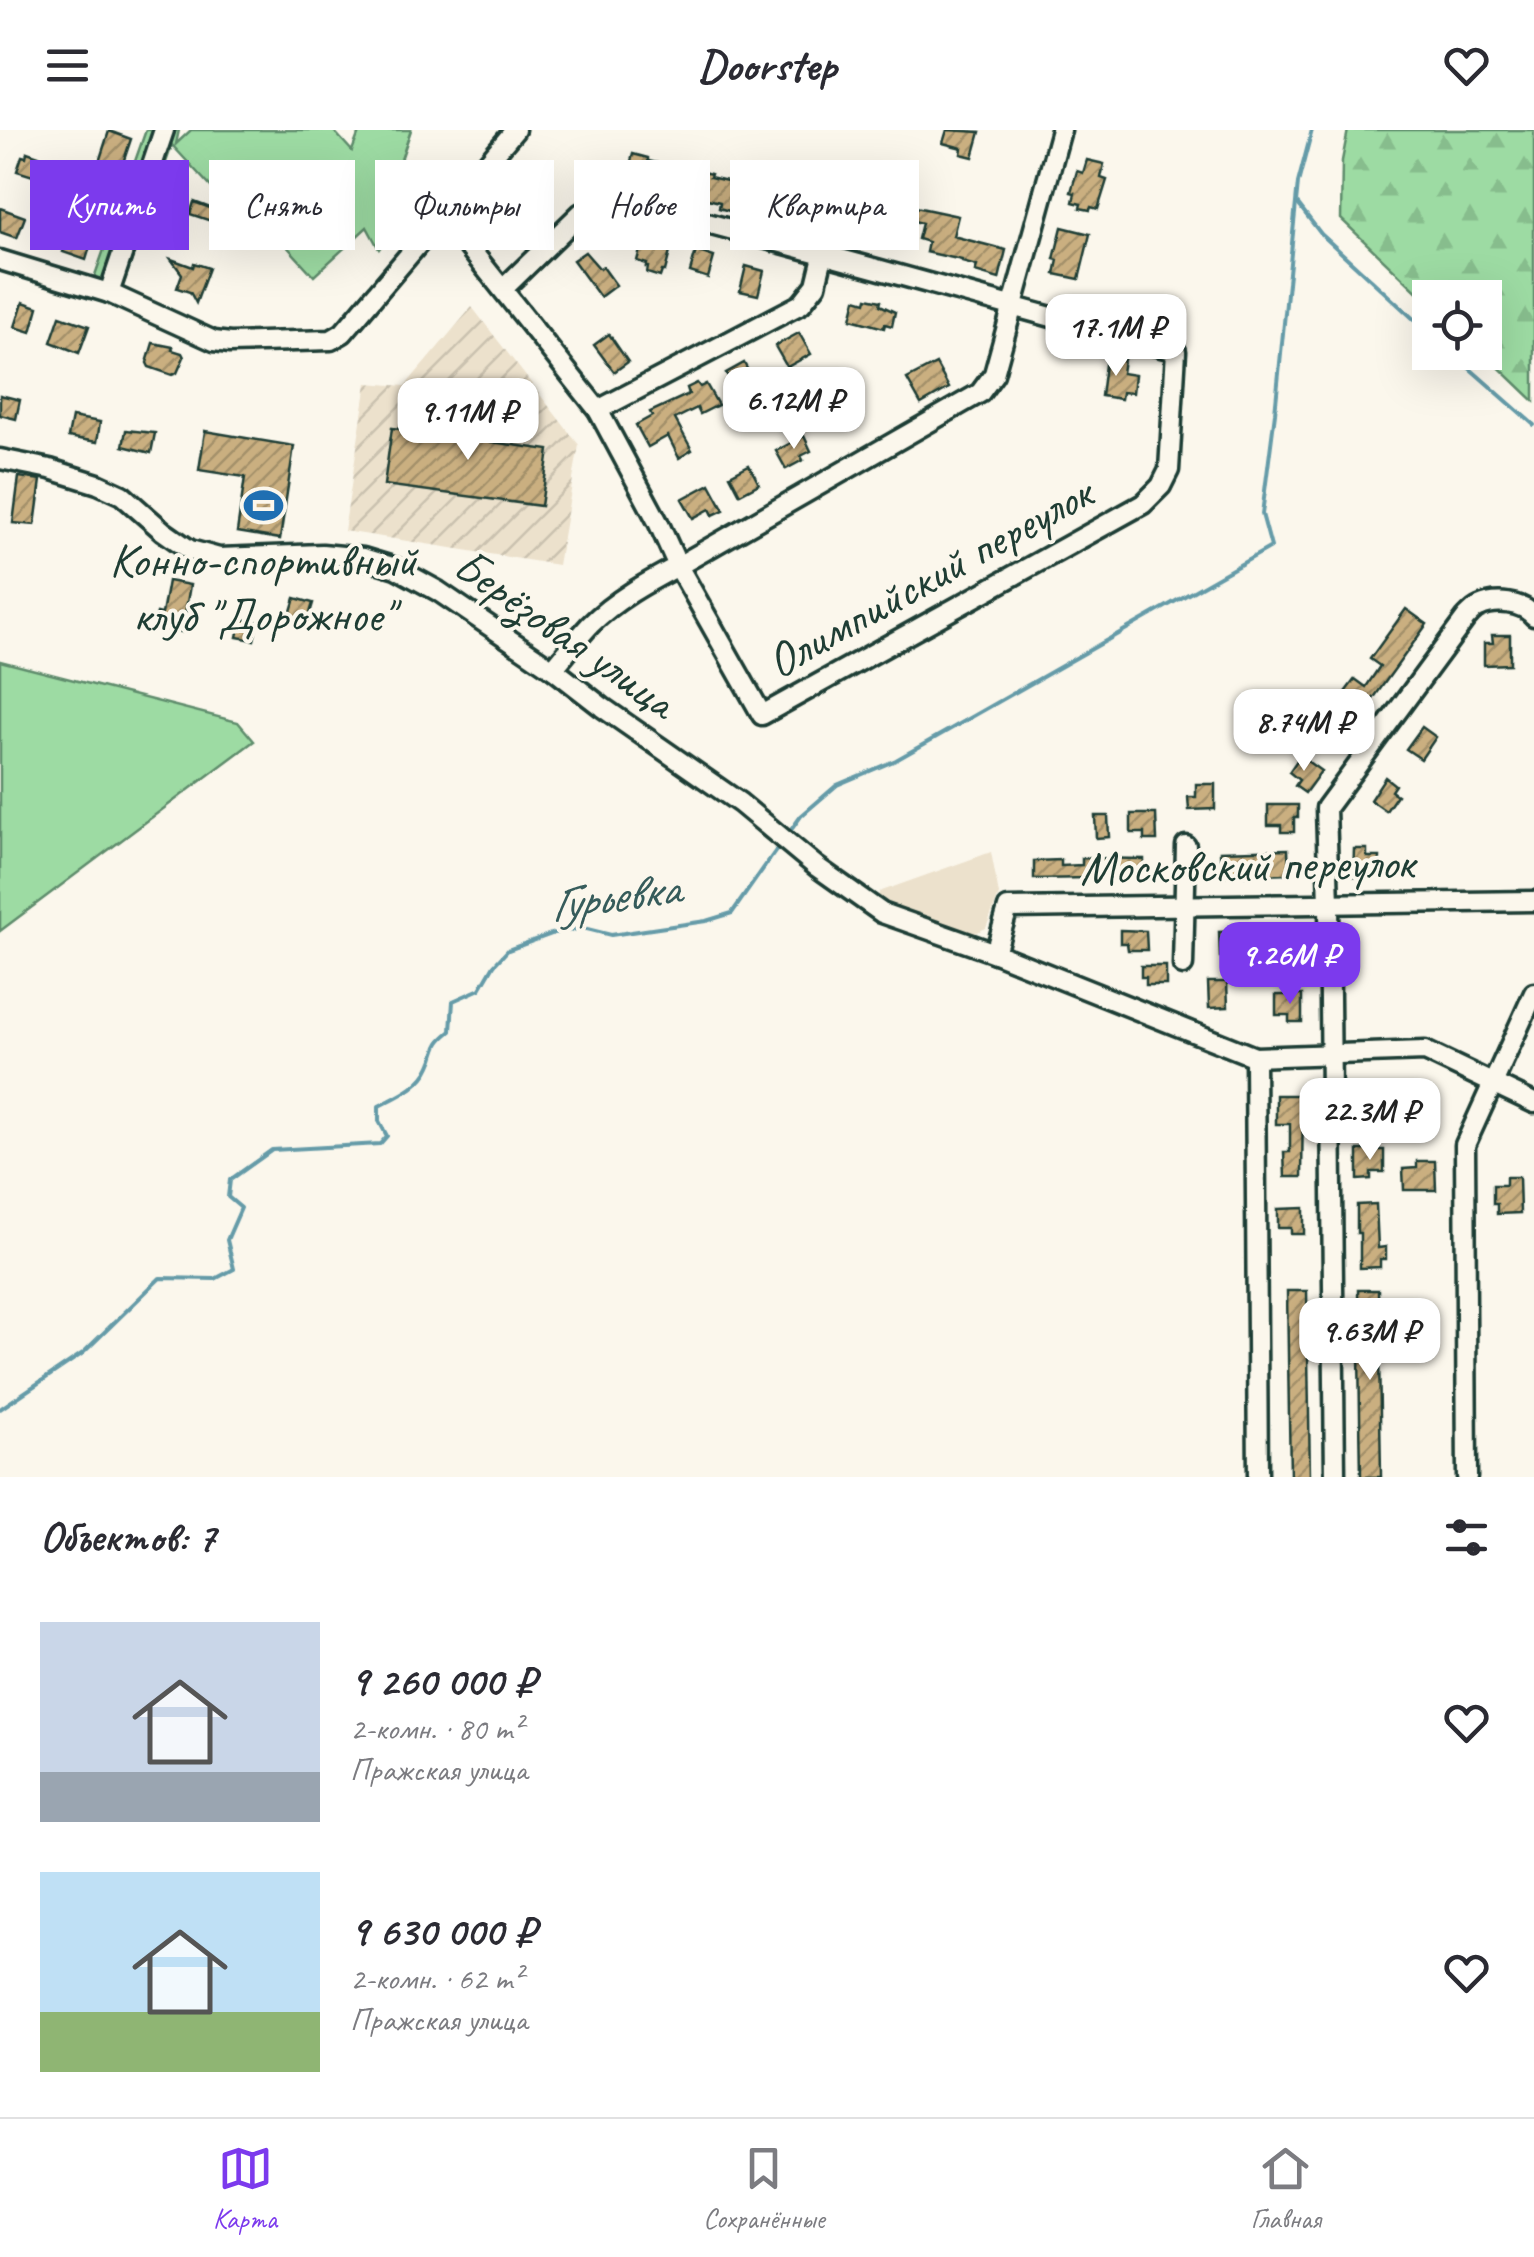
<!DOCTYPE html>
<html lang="ru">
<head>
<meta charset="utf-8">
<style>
	body { margin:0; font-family:Caveat,sans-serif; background:#f7f7f7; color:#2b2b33; height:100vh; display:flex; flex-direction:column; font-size:38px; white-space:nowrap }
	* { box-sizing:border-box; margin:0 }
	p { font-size:32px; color:#7c7c81 }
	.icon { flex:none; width:55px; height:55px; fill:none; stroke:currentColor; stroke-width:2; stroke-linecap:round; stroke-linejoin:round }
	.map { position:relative; height:1347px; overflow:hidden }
	.drawer { display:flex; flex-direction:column; background:#fff; flex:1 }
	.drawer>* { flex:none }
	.top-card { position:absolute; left:30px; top:30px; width:1000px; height:90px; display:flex; gap:20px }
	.tools { position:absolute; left:1412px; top:150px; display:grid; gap:20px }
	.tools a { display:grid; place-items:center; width:90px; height:90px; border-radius:0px; background:#fff; box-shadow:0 10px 40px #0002; font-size:50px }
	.price { position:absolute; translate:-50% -85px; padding:0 22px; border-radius:20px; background:#fff; color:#222; font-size:32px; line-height:65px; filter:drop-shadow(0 2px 5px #0008) }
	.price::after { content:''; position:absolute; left:50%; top:60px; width:30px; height:22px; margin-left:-15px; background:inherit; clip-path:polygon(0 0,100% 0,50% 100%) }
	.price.active { background:#7c3aed; color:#fff }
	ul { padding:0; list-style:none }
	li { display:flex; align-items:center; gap:30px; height:250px; padding:0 40px }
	li span { display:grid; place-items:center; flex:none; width:280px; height:200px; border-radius:0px; color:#555 }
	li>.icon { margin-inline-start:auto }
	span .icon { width:120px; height:120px; fill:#fffc; stroke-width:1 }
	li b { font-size:42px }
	h2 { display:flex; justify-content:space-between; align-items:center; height:120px; padding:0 40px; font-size:42px }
	.pill { padding:0 35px; border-radius:0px; background:#fff; box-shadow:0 10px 40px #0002; font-size:35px; line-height:90px }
	.pill.active { background:#7c3aed; color:#fff }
	header { display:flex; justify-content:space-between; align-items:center; height:130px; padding:0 40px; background:#fff; font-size:45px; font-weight:700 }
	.tab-bar { display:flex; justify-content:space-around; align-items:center; height:140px; border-top:2px solid #e1e1e2; background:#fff; font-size:28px; color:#7c7c81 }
	.tab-bar a { display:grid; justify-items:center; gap:5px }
	.tab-bar .active { color:#7c3aed }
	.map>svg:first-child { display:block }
	.built { fill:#ece1cc }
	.industrial { fill:url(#industrial-furrows) }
	.grass { fill:#9ddba3; stroke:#5e8c6c; stroke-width:2.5 }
	.forest { fill:url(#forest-firs); stroke:#5e8c6c; stroke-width:2.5 }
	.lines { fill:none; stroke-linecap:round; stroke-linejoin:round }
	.stream { stroke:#659ba8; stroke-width:4 }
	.building { fill:url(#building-hatch); stroke:#1f3d34; stroke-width:2.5 }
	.minor-casing { stroke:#1f3d34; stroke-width:25 }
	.minor { stroke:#fbf7ec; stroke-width:18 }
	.labels { text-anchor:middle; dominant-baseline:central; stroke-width:8; stroke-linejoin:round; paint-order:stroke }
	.poi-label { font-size:48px; fill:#1f3d34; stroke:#fbf7ec }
	.street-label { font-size:48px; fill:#1f3d34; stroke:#fbf7ec }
	.water-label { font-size:50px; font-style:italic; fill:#365c5b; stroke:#fbf7ec }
</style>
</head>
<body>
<header><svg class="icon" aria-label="menu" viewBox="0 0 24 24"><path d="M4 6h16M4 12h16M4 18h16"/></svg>Doorstep<svg class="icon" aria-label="heart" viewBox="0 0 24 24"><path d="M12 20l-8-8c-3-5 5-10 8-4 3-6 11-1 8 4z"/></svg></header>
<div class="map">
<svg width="1534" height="1347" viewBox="0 0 1534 1347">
	<defs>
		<pattern id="industrial-furrows" width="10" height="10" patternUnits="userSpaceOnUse" patternTransform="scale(2.5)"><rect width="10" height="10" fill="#ece1cc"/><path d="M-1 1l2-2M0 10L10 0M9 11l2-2" fill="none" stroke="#cac2b0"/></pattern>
		<pattern id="forest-firs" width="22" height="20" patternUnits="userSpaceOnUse" patternTransform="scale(2.5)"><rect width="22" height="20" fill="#9ddba3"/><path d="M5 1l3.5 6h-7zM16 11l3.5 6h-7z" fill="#87bd8d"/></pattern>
		<pattern id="building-hatch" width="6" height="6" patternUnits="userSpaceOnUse" patternTransform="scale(2.5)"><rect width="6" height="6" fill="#caaf80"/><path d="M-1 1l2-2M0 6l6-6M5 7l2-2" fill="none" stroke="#a3906a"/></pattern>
	</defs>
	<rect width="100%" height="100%" fill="#fbf7ec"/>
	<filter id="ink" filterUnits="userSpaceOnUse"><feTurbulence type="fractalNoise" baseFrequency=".01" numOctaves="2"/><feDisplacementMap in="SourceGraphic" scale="20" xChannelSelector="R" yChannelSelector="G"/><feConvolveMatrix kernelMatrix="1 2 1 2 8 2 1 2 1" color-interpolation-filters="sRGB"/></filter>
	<g filter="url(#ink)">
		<polygon class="built" points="991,722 999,765 986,798 973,804 891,774 879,766 879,762"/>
		<polygon class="industrial" points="472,177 579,315 558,435 344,401 367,253 405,256"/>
		<g class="grass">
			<polygon points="146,0 179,0 176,14 191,0 333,0 352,21 360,0 411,0 392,56 412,73 379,119 367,97 314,146 272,100 260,110 172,15 122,158 94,148"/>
			<polygon points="0,531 238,592 254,611 0,801"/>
		</g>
		<polygon class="forest" points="1348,0 1534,0 1534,271 1484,223 1485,168 1430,168 1430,174 1341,89 1342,31"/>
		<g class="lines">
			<g class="stream">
				<polyline points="1298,74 1321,104 1430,204"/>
				<polyline points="1451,222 1534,295"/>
				<polyline points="791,700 801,686 837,655 896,630 1271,417 1262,384 1275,283 1298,53 1312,0"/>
				<path d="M 0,1279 L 83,1223 L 160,1148 L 215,1149 L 234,1139 L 227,1110 L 241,1078 L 228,1067 L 230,1050 L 272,1020 L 380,1014 L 387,1006 L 379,991 L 379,976 C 398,966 421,957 430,936 C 439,917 432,916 451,901 L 453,871 L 480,859 L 494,835 L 508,820 L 554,803 L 583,798 L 611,805 L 706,791 L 732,783 L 777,719"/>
			</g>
		</g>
		<g class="building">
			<polygon points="947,0 980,2 973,27 961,24 962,18 943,13"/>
			<polygon points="109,1 131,9 121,39 99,32"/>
			<polygon points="27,22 39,26 38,31 41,32 36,47 17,41 22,26 26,27"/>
			<polygon points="633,24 648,28 648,31 657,33 652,52 627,46"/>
			<polygon points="1087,30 1104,34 1101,48 1107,50 1098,79 1091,77 1090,80 1080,78 1081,74 1073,72 1075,63 1071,62 1077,41 1083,43"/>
			<polygon points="688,38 711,44 710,47 757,58 755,64 801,76 797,94 751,82 750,86 740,84 719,78 720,72 682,63 683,59 673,57 678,39 687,41"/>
			<polygon points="533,41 552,62 525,86 511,70 520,62 516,57"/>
			<polygon points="878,61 912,69 911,76 958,86 953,106 1006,120 999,149 975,142 977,136 962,132 962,130 926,122 928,112 918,109 922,93 873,81"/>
			<polygon points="194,72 224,83 220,94 190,84"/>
			<polygon points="0,78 25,87 17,108 0,102"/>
			<polygon points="509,87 521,100 507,113 497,103"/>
			<polygon points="1062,97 1090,104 1079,149 1055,144 1058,130 1054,129"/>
			<polygon points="72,98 93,107 86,130 63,122 69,99"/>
			<polygon points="642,112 662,116 661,120 670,122 665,141 662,141 660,147 647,143 648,137 646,137 647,134 637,131"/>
			<polygon points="696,121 714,127 708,148 690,142"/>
			<polygon points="585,122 600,139 603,137 616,155 600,167 573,130"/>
			<polygon points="171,129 193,137 194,133 209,138 196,173 190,162 177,158 182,144"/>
			<polygon points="746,136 764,141 758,165 740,161"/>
			<polygon points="867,168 881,171 880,175 895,182 892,196 885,194 884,198 851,189 856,169 866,172"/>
			<polygon points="23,172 38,177 31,202 15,197"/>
			<polygon points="60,186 89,196 79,223 51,212"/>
			<polygon points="799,203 811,224 787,237 775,216"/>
			<polygon points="609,204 628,232 614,242 594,215"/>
			<polygon points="153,213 173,217 172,220 182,223 184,227 177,243 172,245 149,237 147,233"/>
			<polygon points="1106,227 1124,229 1122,243 1135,245 1133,263 1122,262 1121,269 1101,266"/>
			<polygon points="744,233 756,256 739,266 726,243"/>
			<polygon points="936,234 949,258 921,274 907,249"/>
			<polygon points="697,253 700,257 706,254 718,275 700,284 697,278 675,289 692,320 679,328 668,306 648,317 636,295 652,286 650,282 689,264 687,258"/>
			<polygon points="0,265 20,270 16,289 0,285"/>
			<polygon points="470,270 496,274 491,312 549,320 541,376 384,355 392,298 465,308"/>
			<polygon points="72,287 100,292 97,312 68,307"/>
			<polygon points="126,300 155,303 151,323 123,316"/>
			<polygon points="205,301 294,316 280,409 237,402 245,347 199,340"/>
			<polygon points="804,306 811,321 801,326 803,330 786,339 776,321"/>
			<polygon points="749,335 759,354 740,364 730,345"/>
			<polygon points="19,347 41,350 35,395 13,393"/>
			<polygon points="710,354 724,380 713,385 710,379 693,388 682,369"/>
			<polygon points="168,451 190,455 182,502 154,497 157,483 162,484"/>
			<polygon points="295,468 313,473 307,493 289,488"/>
			<polygon points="1406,479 1427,494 1337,619 1316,603 1327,587 1337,595 1353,572 1343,565 1355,549 1366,557 1380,536 1370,529"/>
			<polygon points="241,489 258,492 254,510 237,507"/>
			<polygon points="1492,505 1510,505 1510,534 1484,535 1484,513 1493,513"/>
			<polygon points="1422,597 1436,607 1421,629 1406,619"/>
			<polygon points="1300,626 1321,641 1305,663 1295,656 1299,650 1289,642"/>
			<polygon points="1385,647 1395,655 1391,661 1397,665 1386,681 1370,670"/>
			<polygon points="1196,654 1215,654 1215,679 1189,680 1188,667 1196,667"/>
			<polygon points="1268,675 1298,675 1298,687 1294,687 1294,702 1281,702 1281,695 1268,695"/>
			<polygon points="1131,684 1156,684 1157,710 1144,710 1144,703 1131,703"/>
			<polygon points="1095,686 1108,686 1109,707 1096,708"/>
			<polygon points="1288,719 1289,744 1221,746 1220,721"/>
			<polygon points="1354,719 1367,719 1367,727 1380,727 1379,747 1353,746"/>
			<polygon points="1082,728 1144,729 1144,747 1034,749 1034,731 1061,730 1061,736 1082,735"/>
			<polygon points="1120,800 1146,801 1147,820 1128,820 1127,813 1120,813"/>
			<polygon points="1246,801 1289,801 1289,826 1220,827 1219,802"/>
			<polygon points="1141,836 1166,836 1166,855 1146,855 1146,847 1141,847"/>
			<polygon points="1208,852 1227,852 1228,877 1209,878"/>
			<polygon points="1276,865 1302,865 1302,892 1289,892 1289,885 1276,885"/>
			<polygon points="1276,965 1299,965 1299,974 1303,974 1302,1047 1285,1047 1284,1022 1290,1022 1290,994 1276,994"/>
			<polygon points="1357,969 1370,969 1370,976 1383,976 1383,995 1358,996"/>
			<polygon points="1358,1020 1384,1020 1384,1042 1371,1042 1371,1049 1358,1050"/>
			<polygon points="1417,1031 1435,1031 1436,1060 1404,1060 1403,1039 1417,1038"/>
			<polygon points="1506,1047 1519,1047 1520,1083 1497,1084 1497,1074 1493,1074 1493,1055 1506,1055"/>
			<polygon points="1376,1074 1378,1118 1386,1117 1386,1129 1380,1129 1380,1137 1360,1138 1360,1103 1357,1103 1357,1075"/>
			<polygon points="1304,1078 1304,1104 1291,1104 1291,1098 1278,1098 1278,1079"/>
			<polygon points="1358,1160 1378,1160 1381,1347 1361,1347"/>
			<polygon points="1287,1161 1307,1161 1310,1347 1290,1347"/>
		</g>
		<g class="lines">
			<defs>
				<g id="minor">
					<path d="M 444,86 L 598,280 L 658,392 L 678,436 C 646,453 615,470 590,495 C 577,509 565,525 553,539"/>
					<polyline points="0,130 109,163 214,211 230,213 331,210 343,203 515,0"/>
					<path d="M 503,159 L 581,83 L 608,74 L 631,73 C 813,120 994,172 1176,221 L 1169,340 L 1161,356 L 1143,374 L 762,585 L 678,436 L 980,263 L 994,244 L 1061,0"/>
					<polyline points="109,163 164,0"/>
					<polyline points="598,280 801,174 816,155 824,122"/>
					<polyline points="0,329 50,339 98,354 122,365 163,401 190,420 219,428 322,424 363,428 396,438 438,461 553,539 602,577 740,673 817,737 882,783 995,823 1255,927 1425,921 1534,973"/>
					<polyline points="995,823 1008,778 1534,771"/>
					<polyline points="1183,835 1186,716"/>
					<polyline points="1255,927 1258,1347"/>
					<path d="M 1335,1347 L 1329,774 L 1326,678 L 1466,488 C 1470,484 1474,479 1479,477 C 1496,469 1522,472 1534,486"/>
					<polyline points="1467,1347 1465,1015 1534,863"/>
				</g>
			</defs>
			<use href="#minor" class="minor-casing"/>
			<use href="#minor" class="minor"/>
		</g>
	</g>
	<defs>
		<symbol id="stadium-bare" viewBox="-9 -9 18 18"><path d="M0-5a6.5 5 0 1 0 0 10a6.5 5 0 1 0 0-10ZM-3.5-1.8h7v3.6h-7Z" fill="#1f6fb2" stroke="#fbf7ec" stroke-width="2.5" paint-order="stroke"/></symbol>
	</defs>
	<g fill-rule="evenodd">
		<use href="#stadium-bare" x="236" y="348" width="55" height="55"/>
	</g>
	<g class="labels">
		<g class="poi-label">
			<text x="263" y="430">Конно-спортивный<tspan x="263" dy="55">клуб "Дорожное"</tspan></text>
		</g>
		<g class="street-label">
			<text transform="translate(929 447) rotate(-29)">Олимпийский переулок</text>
			<text transform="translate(565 503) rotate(35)">Берёзовая улица</text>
			<text transform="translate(1247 735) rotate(-1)">Московский переулок</text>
		</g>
		<g class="water-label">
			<text transform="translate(614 766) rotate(-8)">Гурьевка</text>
		</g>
	</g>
</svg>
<div class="tools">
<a><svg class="icon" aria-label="locate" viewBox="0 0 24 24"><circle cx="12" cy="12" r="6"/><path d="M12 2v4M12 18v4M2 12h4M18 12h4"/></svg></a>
</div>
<b class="price" style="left:1116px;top:249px">17.1M ₽</b>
<b class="price" style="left:794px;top:322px">6.12M ₽</b>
<b class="price" style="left:468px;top:333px">9.11M ₽</b>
<b class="price" style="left:1304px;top:644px">8.74M ₽</b>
<b class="price active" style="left:1290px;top:877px">9.26M ₽</b>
<b class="price" style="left:1370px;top:1033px">22.3M ₽</b>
<b class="price" style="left:1370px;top:1253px">9.63M ₽</b>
<div class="top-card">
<a class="pill active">Купить</a>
<a class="pill">Снять</a>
<a class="pill">Фильтры</a>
<a class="pill">Новое</a>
<a class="pill">Квартира</a>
</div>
</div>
<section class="drawer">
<h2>Объектов: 7<svg class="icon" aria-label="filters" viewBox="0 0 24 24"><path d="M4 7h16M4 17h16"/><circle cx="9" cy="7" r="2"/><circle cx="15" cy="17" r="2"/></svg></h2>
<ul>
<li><span style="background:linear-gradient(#c9d6e8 75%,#9aa5b1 0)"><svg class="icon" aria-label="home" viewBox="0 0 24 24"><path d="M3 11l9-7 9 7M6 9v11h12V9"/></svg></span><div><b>9 260 000 ₽</b><p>2-комн. · 80 m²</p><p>Пражская улица</p></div><svg class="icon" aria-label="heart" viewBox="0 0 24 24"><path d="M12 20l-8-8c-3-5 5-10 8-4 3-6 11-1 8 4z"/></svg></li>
<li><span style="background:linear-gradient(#bfe0f5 70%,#8fb573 0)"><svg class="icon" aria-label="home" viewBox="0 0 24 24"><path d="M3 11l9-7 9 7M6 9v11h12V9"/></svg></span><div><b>9 630 000 ₽</b><p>2-комн. · 62 m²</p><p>Пражская улица</p></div><svg class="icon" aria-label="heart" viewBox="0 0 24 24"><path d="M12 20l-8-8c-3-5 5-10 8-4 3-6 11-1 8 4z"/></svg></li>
</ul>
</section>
<nav class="tab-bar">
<a class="active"><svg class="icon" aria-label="map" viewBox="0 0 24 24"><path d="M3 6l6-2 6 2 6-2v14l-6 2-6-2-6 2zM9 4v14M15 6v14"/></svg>Карта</a>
<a><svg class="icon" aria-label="saved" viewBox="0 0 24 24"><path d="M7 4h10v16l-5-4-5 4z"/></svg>Сохранённые</a>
<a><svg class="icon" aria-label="home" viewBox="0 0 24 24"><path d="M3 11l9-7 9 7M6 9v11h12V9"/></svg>Главная</a>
</nav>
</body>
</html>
